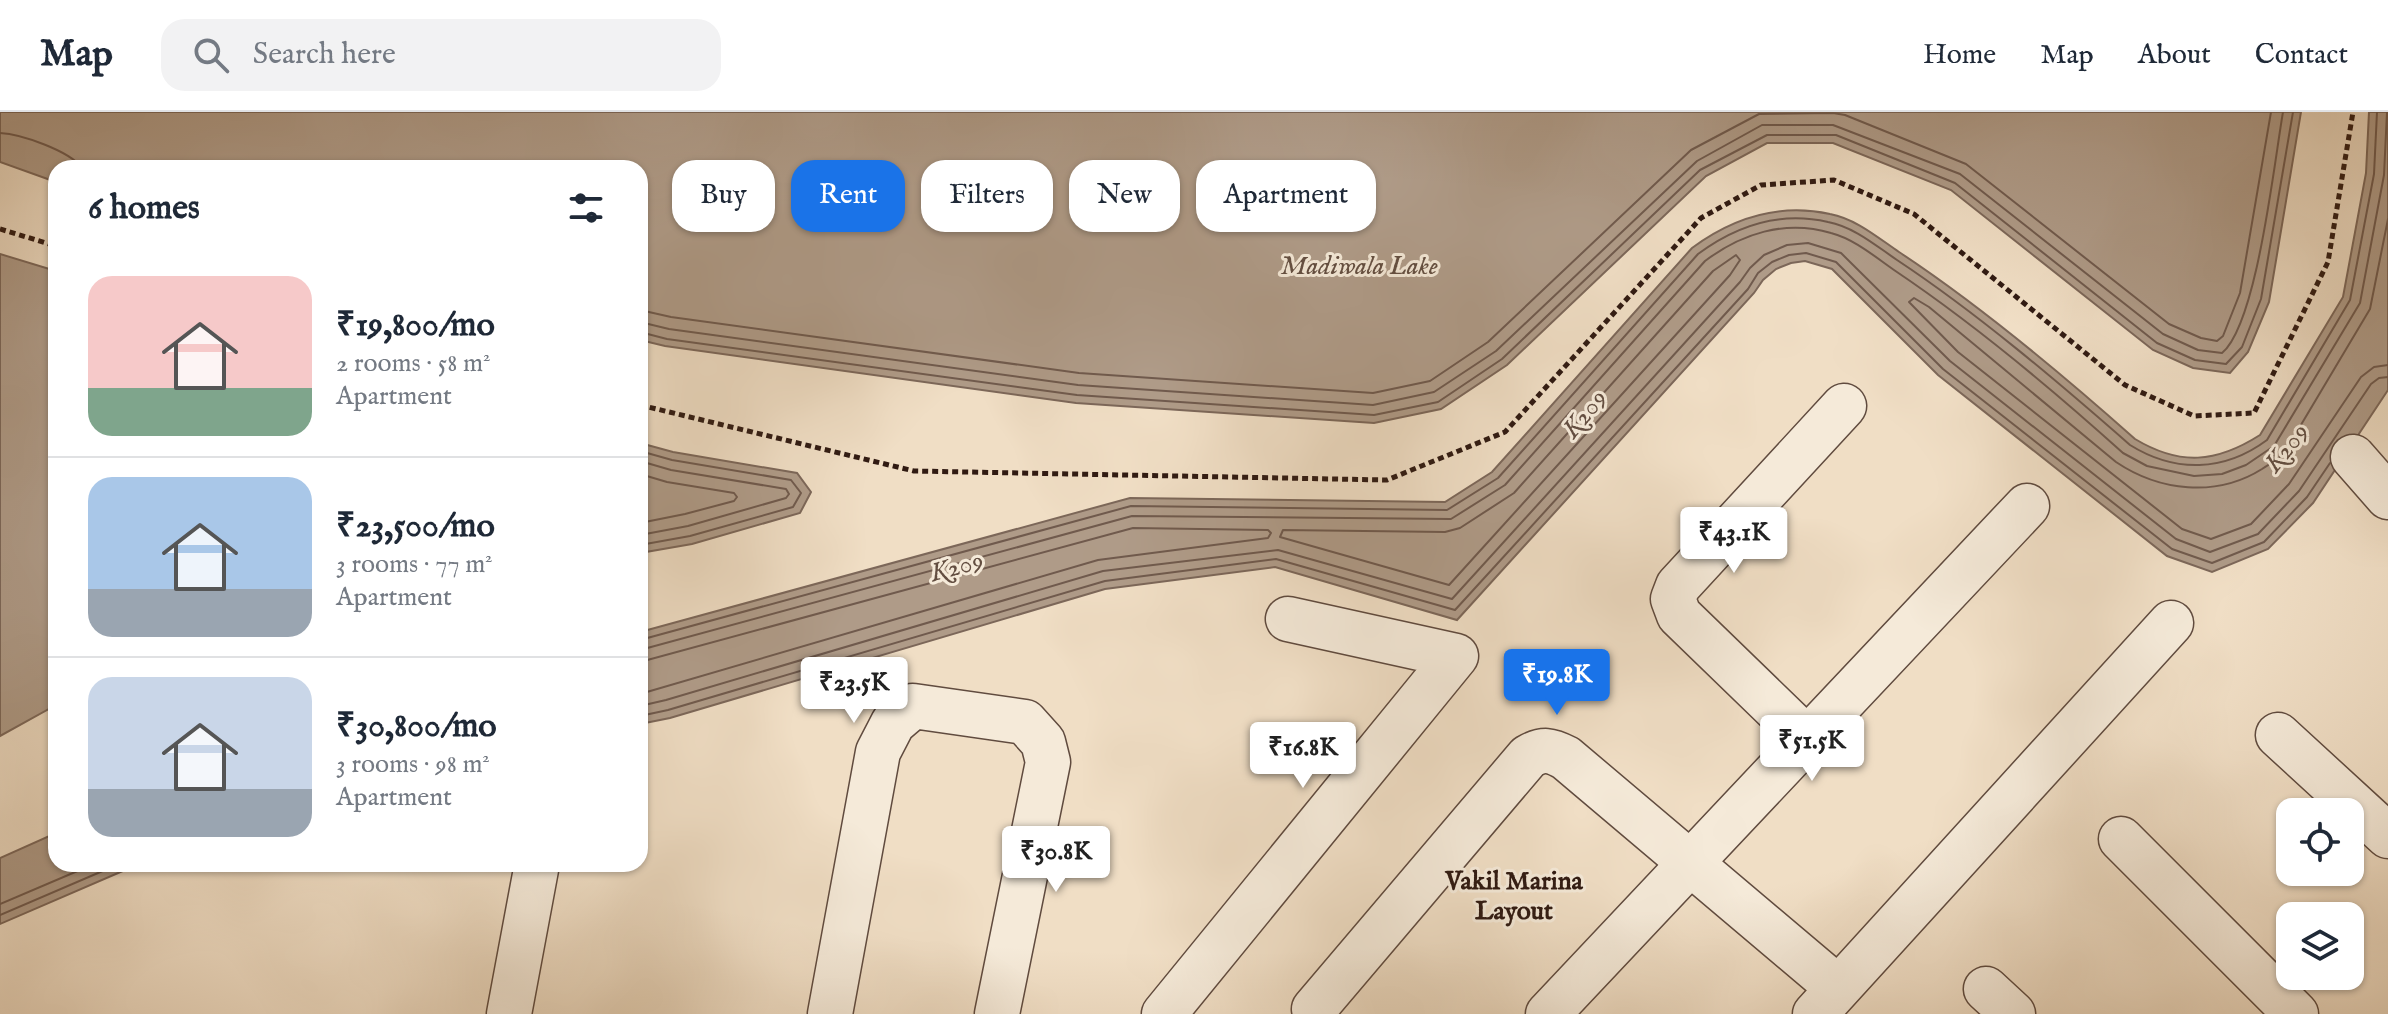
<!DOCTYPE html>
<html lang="en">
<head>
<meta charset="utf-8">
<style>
	body { margin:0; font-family:"IM FELL English",serif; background:#f2f2f3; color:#1f2937; height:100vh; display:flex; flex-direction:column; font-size:30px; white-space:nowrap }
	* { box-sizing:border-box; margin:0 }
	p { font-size:26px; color:#747a83 }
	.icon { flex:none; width:44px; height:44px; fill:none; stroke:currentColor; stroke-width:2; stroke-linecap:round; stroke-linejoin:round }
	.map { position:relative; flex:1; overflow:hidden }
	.sheet { position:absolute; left:48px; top:48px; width:600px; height:712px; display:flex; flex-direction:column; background:#fff; border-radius:24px; box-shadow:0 2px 6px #0004 }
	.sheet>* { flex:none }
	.top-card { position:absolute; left:672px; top:48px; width:760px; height:72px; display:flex; gap:16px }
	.controls { position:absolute; left:2276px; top:686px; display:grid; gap:16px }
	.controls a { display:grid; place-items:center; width:88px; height:88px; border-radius:16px; background:#fff; box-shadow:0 2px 6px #0004; font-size:40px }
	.price { position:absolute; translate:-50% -68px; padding:0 18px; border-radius:8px; background:#fff; color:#222; font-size:26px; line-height:52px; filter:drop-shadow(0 2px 4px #0008) }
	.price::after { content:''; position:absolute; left:50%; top:48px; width:24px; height:18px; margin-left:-12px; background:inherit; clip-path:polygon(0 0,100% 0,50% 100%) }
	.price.selected { background:#1a73e8; color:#fff }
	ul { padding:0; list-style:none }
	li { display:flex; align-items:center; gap:24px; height:200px; padding:0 40px }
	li+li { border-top:2px solid #e0e1e3 }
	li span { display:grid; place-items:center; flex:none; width:224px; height:160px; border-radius:24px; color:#555 }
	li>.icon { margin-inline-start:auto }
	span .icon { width:96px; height:96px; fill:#fffc; stroke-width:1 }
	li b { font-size:34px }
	h2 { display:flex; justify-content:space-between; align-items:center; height:96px; padding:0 40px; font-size:34px }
	.chip { padding:0 28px; border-radius:24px; background:#fff; box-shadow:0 2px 6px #0004; font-size:28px; line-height:72px }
	.chip.selected { background:#1a73e8; color:#fff }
	header { display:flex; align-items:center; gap:48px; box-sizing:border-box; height:112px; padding:0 40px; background:#fff; border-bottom:2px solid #e0e1e3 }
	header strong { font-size:38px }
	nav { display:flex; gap:44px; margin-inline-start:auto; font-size:28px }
	.search { width:560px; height:72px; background:#f2f2f3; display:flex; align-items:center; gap:20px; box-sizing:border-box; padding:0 28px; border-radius:24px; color:#747a83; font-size:30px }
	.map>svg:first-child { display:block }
	.water { fill:#af9b88; stroke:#7c6759; stroke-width:2 }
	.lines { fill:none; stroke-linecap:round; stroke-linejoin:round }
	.shore { stroke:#705a4d; stroke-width:2 }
	.street-casing { stroke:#604b3f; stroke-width:47 }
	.path { stroke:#301a12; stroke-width:5; stroke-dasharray:6 4; stroke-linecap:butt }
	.street { stroke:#f5ead9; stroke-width:44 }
	.labels { text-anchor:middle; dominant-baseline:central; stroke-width:6; stroke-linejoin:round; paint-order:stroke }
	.water-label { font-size:26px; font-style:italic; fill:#634e41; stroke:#f5ead9 }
	.neighbourhood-label { font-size:26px; font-weight:bold; fill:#301a12; stroke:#f5ead9 }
</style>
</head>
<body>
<header>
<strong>Map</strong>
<div class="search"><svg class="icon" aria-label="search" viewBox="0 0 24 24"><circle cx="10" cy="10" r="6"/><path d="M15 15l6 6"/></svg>Search here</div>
<nav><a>Home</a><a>Map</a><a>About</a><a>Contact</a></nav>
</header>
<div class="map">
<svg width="2388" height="902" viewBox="0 0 2388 902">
	<rect width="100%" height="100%" fill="#f0dec5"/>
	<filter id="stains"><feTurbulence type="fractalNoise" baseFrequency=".0025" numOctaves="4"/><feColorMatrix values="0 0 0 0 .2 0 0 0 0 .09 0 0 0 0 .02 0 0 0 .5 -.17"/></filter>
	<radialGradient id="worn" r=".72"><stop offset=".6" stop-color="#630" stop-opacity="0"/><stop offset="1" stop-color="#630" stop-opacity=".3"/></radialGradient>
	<g class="water">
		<polygon points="0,0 2301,0 2269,190 2248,240 2230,261 2193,256 2153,238 1951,78 1833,31 1767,31 1706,64 1507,253 1441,297 1374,311 1076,291 665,234 640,228 640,56 56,56 56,70 0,50"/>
		<path d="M 2369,0 L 2388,0 L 2388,278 L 2313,391 L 2268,437 L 2212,460 L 2167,444 L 1938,263 L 1832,157 L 1805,149 L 1791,151 L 1776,157 L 1763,168 L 1754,181 L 1457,508 L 1275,455 L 1105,477 L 670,606 L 640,612 L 640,520 L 1130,386 L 1445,390 L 1492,360 L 1692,136 C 1734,105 1779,91 1830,102 C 1856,107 1877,125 1899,140 C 1981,194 2062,262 2135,327 C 2180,354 2216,351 2260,323 L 2343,185 L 2366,61 Z"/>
		<polygon points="0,142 56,159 56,593 0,624"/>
		<polygon points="640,331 673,340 797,361 811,380 800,401 692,432 640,441"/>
		<polygon points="56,721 56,752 139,752 0,812 0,746"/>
	</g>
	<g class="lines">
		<g class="shore">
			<path d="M 0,21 C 21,22 70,39 82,56"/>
			<path d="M 2388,107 L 2370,197 L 2286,338 C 2280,347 2271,351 2262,357 C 2216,386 2159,379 2116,350 L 1929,195 L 1914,186 L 1909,190 L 1958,240 L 2182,417 L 2211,427 L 2251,412 L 2289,372 L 2361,265 L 2374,255 L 2388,253"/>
			<polygon points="1736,143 1740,148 1730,163 1449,473 1280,425 1283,418 1445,420 1460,416 1514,381 1713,159"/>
			<polyline points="640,198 671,205 1079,261 1373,281 1430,269 1488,230 1691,38 1759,2 1833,1 1845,3 1966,52 2169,212 2201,226 2217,229 2223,224 2240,181 2271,0"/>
			<path d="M 640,210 L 669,217 L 1078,273 L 1373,293 L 1434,280 L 1496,239 L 1697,49 L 1762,13 L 1833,13 L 1960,62 L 2163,222 L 2198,238 L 2222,241 C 2257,212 2274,51 2283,0"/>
			<polyline points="640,220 667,227 1077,283 1374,303 1438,290 1502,247 1700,58 1767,23 1836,23 1955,71 2157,231 2195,248 2226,252 2242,235 2261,187 2293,0"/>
			<polyline points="640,339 672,348 791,368 801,381 793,395 690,424 640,433"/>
			<polyline points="640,349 671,358 786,377 789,382 786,386 688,414 640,423"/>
			<polyline points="640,362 667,370 734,381 737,385 734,389 685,402 640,411"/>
			<path d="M 640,528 L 1131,394 L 1447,398 L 1498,366 L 1698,142 C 1737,113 1780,99 1828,110 C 1854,115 1875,133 1897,148 C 1977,201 2057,269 2130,333 C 2175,361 2224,360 2267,328 L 2350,188 L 2374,62 L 2377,0"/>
			<path d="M 640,538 L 1132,404 L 1451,407 L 1505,373 L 1705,149 C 1741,122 1785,107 1831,121 C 1854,127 1874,144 1894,158 C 1973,211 2052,277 2123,341 L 2147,354 L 2194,364 L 2222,362 L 2246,353 L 2274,334 L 2360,191 L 2384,63 L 2387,0"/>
			<polyline points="640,550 1133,416 1268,418 1271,421 1268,426 1098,448 640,582"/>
			<polyline points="640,594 666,588 1103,459 1278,438 1452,487 1740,170 1750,156 1764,143 1787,133 1808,131 1841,141 1950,249 2176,427 2210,440 2258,422 2299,379 2371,272 2379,266 2388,265"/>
			<polyline points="640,604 668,598 1105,469 1276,447 1455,498 1748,177 1758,161 1772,150 1789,143 1806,141 1836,150 1943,257 2172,437 2212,451 2264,430 2307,385 2330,351"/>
			<polyline points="0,792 94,752"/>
			<polyline points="0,803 119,752"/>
		</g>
		<defs>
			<g id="street">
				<polyline points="2353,345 2388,385"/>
				<polyline points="2278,623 2388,724"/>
				<polyline points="1807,627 1679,503 1673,487 1678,474 1844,294"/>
				<polyline points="2121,727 2296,902"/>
				<polyline points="1986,877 2013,902"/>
				<path d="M 1314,897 L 1528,645 C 1543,636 1551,638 1566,646 L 1838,876"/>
				<polyline points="509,902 537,752"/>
				<polyline points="830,902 878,640 893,611 913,594 1025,610 1043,630 1048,650 997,902"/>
				<polyline points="1164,902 1456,544 1288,507"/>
				<polyline points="1548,902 2027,394"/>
				<polyline points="1815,902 2171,511"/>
			</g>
		</defs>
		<use href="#street" class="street-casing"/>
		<g class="path">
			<polyline points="0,117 56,134"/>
			<polyline points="640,293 914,359 1387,368 1505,320 1701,106 1761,73 1834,68 1914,102 2125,273 2194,304 2254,301 2328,150 2353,0"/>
		</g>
		<use href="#street" class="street"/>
	</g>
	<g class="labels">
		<g class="water-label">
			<text x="1359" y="154">Madiwala Lake</text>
			<text transform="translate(1585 302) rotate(-50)">K209</text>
			<text transform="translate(2287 336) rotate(-51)">K209</text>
			<text transform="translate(957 455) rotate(-15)">K209</text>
		</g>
		<g class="neighbourhood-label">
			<text x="1514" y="769">Vakil Marina<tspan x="1514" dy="30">Layout</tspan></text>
		</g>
	</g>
	<rect width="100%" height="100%" filter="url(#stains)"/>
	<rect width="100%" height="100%" fill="url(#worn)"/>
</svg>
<div class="controls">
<a><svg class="icon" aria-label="locate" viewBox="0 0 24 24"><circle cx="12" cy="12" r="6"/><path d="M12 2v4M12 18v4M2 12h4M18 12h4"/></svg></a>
<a><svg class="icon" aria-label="layers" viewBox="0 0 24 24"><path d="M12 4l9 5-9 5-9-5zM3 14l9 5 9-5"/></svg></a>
</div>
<b class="price" style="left:1734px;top:463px">₹43.1K</b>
<b class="price selected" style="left:1557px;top:605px">₹19.8K</b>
<b class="price" style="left:854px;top:613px">₹23.5K</b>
<b class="price" style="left:1812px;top:671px">₹51.5K</b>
<b class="price" style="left:1303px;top:678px">₹16.8K</b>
<b class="price" style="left:1056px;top:782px">₹30.8K</b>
<div class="top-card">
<a class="chip">Buy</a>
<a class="chip selected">Rent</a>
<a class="chip">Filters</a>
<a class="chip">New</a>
<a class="chip">Apartment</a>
</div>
<section class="sheet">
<h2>6 homes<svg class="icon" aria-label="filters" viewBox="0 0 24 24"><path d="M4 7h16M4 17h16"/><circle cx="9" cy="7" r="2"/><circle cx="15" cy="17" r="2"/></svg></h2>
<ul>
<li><span style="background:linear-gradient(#f6c9c9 70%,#7fa58c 0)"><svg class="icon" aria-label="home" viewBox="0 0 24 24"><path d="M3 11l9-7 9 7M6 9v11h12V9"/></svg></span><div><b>₹19,800/mo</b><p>2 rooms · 58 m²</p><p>Apartment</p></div></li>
<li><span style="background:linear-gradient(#a9c7e8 70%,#9aa5b1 0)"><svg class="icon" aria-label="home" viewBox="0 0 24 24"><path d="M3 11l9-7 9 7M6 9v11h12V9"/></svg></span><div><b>₹23,500/mo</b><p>3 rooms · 77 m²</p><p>Apartment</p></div></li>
<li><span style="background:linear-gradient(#c9d6e8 70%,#9aa5b1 0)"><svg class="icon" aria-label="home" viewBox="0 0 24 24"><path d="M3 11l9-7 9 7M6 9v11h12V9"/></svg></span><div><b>₹30,800/mo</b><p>3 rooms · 98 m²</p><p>Apartment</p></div></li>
</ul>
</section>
</div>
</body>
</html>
